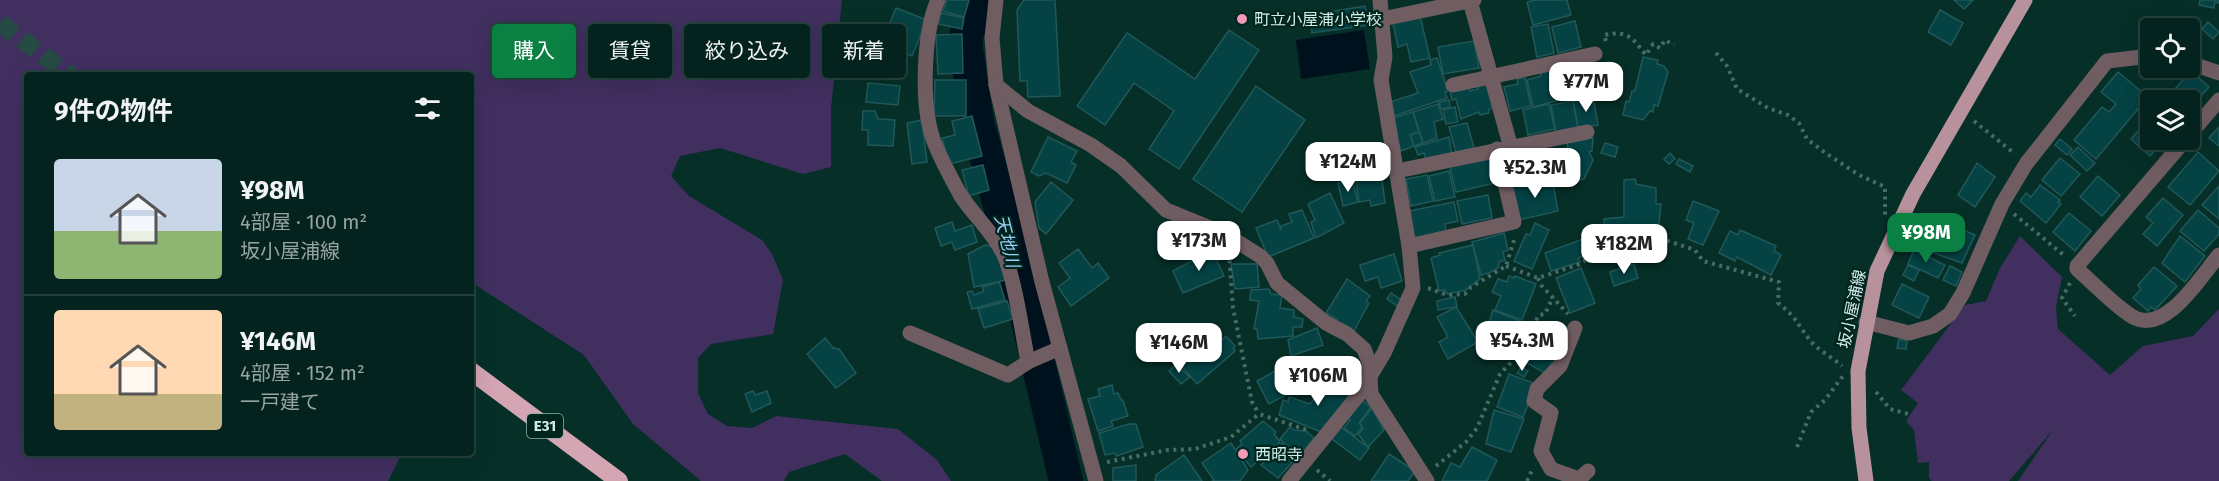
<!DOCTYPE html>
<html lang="ja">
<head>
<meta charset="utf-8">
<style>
	body { margin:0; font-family:"Fira Sans","Noto Sans JP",sans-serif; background:#0d2b27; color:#f1f3f6; height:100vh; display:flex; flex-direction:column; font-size:22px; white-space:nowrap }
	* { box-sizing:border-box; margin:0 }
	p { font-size:20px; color:#97a4a4 }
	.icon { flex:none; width:33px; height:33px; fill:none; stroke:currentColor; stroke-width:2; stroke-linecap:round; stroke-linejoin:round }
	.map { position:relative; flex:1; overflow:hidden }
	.side { position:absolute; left:24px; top:72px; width:450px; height:384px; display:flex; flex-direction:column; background:#04231e; border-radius:6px; box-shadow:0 6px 24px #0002,0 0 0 2px #25403c }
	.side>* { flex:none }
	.top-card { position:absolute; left:492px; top:24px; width:570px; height:54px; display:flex; gap:12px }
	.buttons { position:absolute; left:2140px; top:18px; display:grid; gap:12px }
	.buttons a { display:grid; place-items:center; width:60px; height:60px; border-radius:6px; background:#04231e; box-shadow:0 6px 24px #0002,0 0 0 2px #25403c; font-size:30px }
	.price { position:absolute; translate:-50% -51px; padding:0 14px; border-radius:12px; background:#fff; color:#222; font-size:20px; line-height:39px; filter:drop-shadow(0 2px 3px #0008) }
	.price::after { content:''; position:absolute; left:50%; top:36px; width:18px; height:14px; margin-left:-9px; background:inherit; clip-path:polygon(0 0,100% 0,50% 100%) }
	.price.active { background:#0b8043; color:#fff }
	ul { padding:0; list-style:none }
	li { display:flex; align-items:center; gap:18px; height:150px; padding:0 30px }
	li+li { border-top:2px solid #25403c }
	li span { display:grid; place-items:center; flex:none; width:168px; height:120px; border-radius:6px; color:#555 }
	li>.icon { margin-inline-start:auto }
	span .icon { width:72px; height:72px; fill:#fffc; stroke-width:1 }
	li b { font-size:26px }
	h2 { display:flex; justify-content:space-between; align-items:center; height:72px; padding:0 30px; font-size:26px }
	.tag { padding:0 21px; border-radius:6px; background:#04231e; box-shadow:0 6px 24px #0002,0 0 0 2px #25403c; font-size:21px; line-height:54px }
	.tag.active { background:#0b8043; color:#fff }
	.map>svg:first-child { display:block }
	.green { fill:#412f60 }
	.water { fill:#00111e }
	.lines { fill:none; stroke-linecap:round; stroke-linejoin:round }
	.river { stroke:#00111e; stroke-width:34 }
	.building { fill:#044244; stroke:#21585a; stroke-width:1.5 }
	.highway-tunnel { stroke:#254b44; stroke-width:18; stroke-dasharray:18 9; stroke-linecap:butt }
	.path { stroke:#476b65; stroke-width:4; stroke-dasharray:3 4.5; stroke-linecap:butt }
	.minor { stroke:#705d62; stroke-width:15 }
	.major { stroke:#b7919c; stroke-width:15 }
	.highway { stroke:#d4a5b3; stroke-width:18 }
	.poi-dot { fill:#f09ab6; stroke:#00251f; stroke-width:2 }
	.labels { text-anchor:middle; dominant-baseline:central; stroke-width:4.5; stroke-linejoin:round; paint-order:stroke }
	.shield { fill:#00251f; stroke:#93b0aa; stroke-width:1.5 }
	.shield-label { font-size:15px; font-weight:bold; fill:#d2ece6 }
	.poi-label { font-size:16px; fill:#d2ece6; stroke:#00251f; text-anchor:start }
	.street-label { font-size:16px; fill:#d2ece6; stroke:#00251f }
	.water-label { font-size:18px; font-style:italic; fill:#98cef3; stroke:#00251f }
</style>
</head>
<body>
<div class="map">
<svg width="2219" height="481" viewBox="0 0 2219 481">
	<rect width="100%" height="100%" fill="#062f28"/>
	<g class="green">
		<polygon points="0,0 842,0 831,109 831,167 803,174 720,148 680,156 671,176 689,196 762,240 772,254 783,280 773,334 711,344 698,358 698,393 708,414 727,426 752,428 776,416 898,429 937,460 951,481 882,481 845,454 789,472 784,481 701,481 633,424 584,355 471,282 471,75 27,75 27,453 402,453 388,481 0,481"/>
		<polygon points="2020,236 2062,277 2056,307 2058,329 2110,375 2143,346 2193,336 2219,309 2219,481 2018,481 2053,430 2009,481 1932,481 1929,478 1929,462 1918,463 1914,430 1906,421 1918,403 1901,390 1965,305 1986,301 2000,268"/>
	</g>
	<polygon class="water" points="1364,30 1370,69 1301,79 1296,40"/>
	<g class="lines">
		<polyline class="river" points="975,0 965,42 977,122 1003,216 1066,481"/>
	</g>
	<g class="building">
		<polygon points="947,0 969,0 964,17 943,11"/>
		<polygon points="1024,0 1055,0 1060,96 1028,97 1027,81 1020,81 1017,10"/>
		<polygon points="1536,0 1567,0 1571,15 1533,25 1527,2"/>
		<polygon points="1954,0 1973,0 1964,9"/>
		<polygon points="2200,0 2219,0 2219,3 2215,2 2214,8 2199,5"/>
		<polygon points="1365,6 1368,25 1312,33 1310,15"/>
		<polygon points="896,8 927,20 912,56 895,49 893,54 864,53 866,30 886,32"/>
		<polygon points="1940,10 1963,23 1951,45 1928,32"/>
		<polygon points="941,13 964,18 962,29 938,24"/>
		<polygon points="1420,16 1430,58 1411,62 1407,44 1398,47 1393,23"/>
		<polygon points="1575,21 1581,47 1558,53 1552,27"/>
		<polygon points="2208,22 2219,32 2213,39 2202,29"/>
		<polygon points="1548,24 1554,53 1537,57 1531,27"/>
		<polygon points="1229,30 1259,50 1179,169 1149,149 1174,111 1134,83 1105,125 1077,106 1127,33 1195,79"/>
		<polygon points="962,34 963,73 938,74 936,35"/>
		<polygon points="1474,41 1479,68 1443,74 1438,47"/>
		<polygon points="1643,57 1658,60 1657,64 1664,66 1668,72 1658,106 1654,105 1653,112 1650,111 1643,120 1623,115 1626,101 1629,102 1632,91 1635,91"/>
		<polygon points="1437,58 1448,91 1445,92 1447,98 1391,117 1387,103 1418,93 1410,72 1431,65 1430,60"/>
		<polygon points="1609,62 1614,80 1608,81 1610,90 1584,96 1578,69"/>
		<polygon points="1564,67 1565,71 1577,68 1582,94 1562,99 1553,69"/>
		<polygon points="1551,70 1556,101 1533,107 1527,80 1541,76 1540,72"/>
		<polygon points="2191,71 2209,87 2190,108 2190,100 2165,100"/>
		<polygon points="2118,72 2148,97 2096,159 2074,140 2102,107 2109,112 2116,104 2101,92"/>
		<polygon points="1525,78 1531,106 1510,111 1504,87 1518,84 1517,79"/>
		<polygon points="935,80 966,80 966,116 934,116"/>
		<polygon points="1487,82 1493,108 1489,109 1489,113 1480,115 1479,112 1461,119 1456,99 1452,100 1450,91 1468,86 1470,91 1478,89 1477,84"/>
		<polygon points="868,83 900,86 898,105 866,102"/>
		<polygon points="1256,86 1305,120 1242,212 1193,179"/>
		<polygon points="1593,97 1598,125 1578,128 1573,101"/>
		<polygon points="1449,100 1450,107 1441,109 1439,102"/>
		<polygon points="1573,101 1578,128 1556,133 1551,105"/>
		<polygon points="1438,104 1443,119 1434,122 1437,138 1423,143 1413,112"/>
		<polygon points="1549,104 1555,129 1528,135 1523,110"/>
		<polygon points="1455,107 1458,122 1446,124 1443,110"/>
		<polygon points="863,111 875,111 878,119 895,120 893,146 868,145 868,130 862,130"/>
		<polygon points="1413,112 1419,132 1410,135 1414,146 1401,151 1390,119"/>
		<polygon points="972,116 982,156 949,164 942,138 955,135 952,121"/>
		<polygon points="2151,117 2151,140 2165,140 2150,156 2131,139"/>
		<polygon points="922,120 927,162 912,164 907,123"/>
		<polygon points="1467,123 1474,148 1456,153 1449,127"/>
		<polygon points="2219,127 2219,146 2209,138"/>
		<polygon points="1419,132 1423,143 1414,146 1410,135"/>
		<polygon points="1048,137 1077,151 1071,162 1076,165 1067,183 1046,173 1039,176 1031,172"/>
		<polygon points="1449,137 1452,155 1426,160 1424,153 1418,155 1415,147"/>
		<polygon points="1593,138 1592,151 1589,152 1593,160 1584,179 1574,181 1567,143"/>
		<polygon points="2060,139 2072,149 2067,155 2055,145"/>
		<polygon points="1605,143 1618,147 1615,157 1601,153"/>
		<polygon points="2078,147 2095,163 2087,171 2070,155"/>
		<polygon points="1364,150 1367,162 1334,170 1331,157"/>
		<polygon points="1564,150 1571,174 1567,184 1555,179 1547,154"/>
		<polygon points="2198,152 2219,171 2190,205 2168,187"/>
		<polygon points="1545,153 1551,176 1522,183 1517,160"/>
		<polygon points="1670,153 1675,159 1669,164 1664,159"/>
		<polygon points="1490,158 1495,183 1456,192 1450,167"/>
		<polygon points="2060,158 2080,174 2061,196 2042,180"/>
		<polygon points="1679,159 1693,166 1690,172 1676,164"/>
		<polygon points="1977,163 1995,177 1975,207 1958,195"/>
		<polygon points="983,165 989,190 969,196 962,170"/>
		<polygon points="1381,171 1385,203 1371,206 1370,200 1359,202 1355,175"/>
		<polygon points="1449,171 1455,197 1435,201 1429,176"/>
		<polygon points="1427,175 1433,201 1411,206 1406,179"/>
		<polygon points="2098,176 2120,195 2102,216 2080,197"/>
		<polygon points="1552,178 1558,211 1518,220 1511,187"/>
		<polygon points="1635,179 1636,184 1656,188 1656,204 1661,204 1658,233 1639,234 1640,236 1606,241 1604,219 1624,217 1624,180"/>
		<polygon points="1352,180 1358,202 1343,206 1338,183"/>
		<polygon points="1051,182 1073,200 1046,234 1039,228 1035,202"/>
		<polygon points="2040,185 2060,200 2058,202 2061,204 2046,223 2020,201 2026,193 2031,197"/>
		<polygon points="2219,186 2219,219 2202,205"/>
		<polygon points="1330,193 1344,223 1316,238 1311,222 1315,220 1308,204"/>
		<polygon points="1488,195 1492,218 1462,224 1457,201"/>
		<polygon points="2163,198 2183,215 2157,246 2143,234 2153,223 2146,217"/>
		<polygon points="1693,201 1719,211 1703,245 1688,239 1694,223 1686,220"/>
		<polygon points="1454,202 1458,221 1445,224 1446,232 1414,240 1409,211"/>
		<polygon points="1302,210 1314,238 1268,257 1256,228 1277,220 1281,230 1281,226 1292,222 1289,214"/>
		<polygon points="2198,210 2219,228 2219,234 2204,251 2180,231"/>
		<polygon points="2069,213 2091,231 2075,251 2053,232"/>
		<polygon points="1938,215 1953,221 1951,225 1975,235 1962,263 1920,248"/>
		<polygon points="952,222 955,231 972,225 977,242 955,250 952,242 941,246 935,228"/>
		<polygon points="1535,223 1549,230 1532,269 1514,261 1526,234 1530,235"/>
		<polygon points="1740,230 1776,246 1774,251 1781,255 1771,275 1737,257 1735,261 1719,253 1730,231 1738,235"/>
		<polygon points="1504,233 1508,250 1503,252 1505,260 1499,262 1498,268 1491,272 1481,275 1472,242"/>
		<polygon points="2180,236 2205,256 2185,282 2162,263"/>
		<polygon points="1586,238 1588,249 1584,251 1586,255 1578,258 1580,262 1551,271 1545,253"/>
		<polygon points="1651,240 1652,243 1658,242 1660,252 1616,261 1614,246"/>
		<polygon points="985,245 996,247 1006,280 974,287 968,254"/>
		<polygon points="1473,245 1480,279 1466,290 1447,294 1445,290 1439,291 1431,258 1440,255 1439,253"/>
		<polygon points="1078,249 1092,268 1098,263 1109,278 1071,306 1058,287 1070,278 1059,263"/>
		<polygon points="1212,250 1224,276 1183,293 1173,271"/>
		<polygon points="1914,250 1945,265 1938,278 1908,264"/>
		<polygon points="1394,254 1402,281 1381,288 1378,277 1365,281 1360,265"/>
		<polygon points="1231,264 1257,264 1259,287 1235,289"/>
		<polygon points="1634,264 1638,278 1614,286 1610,272"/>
		<polygon points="1908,265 1919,270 1914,281 1903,275"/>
		<polygon points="1950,266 1962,272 1956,286 1943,280"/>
		<polygon points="2154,267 2177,286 2155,310 2151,307 2148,311 2133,298 2141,289 2138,285"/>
		<polygon points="1581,268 1595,303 1570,313 1556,278"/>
		<polygon points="1509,276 1514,278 1515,276 1536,284 1522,320 1495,310 1501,296 1492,292 1498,279 1507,282"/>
		<polygon points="1347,279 1370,296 1366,301 1369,303 1353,333 1335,322 1337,319 1326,313"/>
		<polygon points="999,282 1005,300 972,309 967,292 972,291 974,295 984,291 982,287"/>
		<polygon points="1902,284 1929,297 1919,318 1892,305"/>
		<polygon points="1269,289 1271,294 1282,295 1280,308 1294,310 1294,317 1303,319 1302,327 1293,327 1293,336 1258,339 1257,329 1254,329 1259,301 1250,300 1251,290"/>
		<polygon points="1391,293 1403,301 1399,307 1387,299"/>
		<polygon points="1455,297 1457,307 1438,310 1437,301"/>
		<polygon points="1007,301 1013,319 984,328 978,309"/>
		<polygon points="1456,307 1478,342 1448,359 1439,342 1448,337 1437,317"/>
		<polygon points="1493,310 1522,322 1517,335 1489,324"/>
		<polygon points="1317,328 1323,345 1291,356 1288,340"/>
		<polygon points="1549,328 1566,340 1554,364 1552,362 1545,373 1520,359 1534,337 1540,341"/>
		<polygon points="1211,330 1221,341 1226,336 1235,346 1233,348 1235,351 1197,384 1178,362 1188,353 1193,358 1205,348 1199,341"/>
		<polygon points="825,338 833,348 839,349 856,373 836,388 807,354"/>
		<polygon points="1899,339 1907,341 1906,349 1897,348"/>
		<polygon points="1288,364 1300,387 1269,404 1257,381"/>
		<polygon points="1176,365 1190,377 1181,384 1169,371"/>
		<polygon points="1521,367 1528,371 1524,377 1517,373"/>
		<polygon points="1509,374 1536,384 1523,417 1497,407"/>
		<polygon points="1330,380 1334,383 1337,380 1347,387 1345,391 1353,397 1324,433 1279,415 1283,400 1288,402 1289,397 1310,404"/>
		<polygon points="1112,385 1114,394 1118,393 1121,400 1123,400 1128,416 1111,421 1113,426 1098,431 1088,399 1100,396 1098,389"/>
		<polygon points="753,391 755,395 767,391 771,403 752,412 745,394"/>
		<polygon points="1361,399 1371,407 1359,423 1363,426 1355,436 1344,428 1350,420 1347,418"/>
		<polygon points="1372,408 1384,430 1368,447 1358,434 1363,429 1360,423"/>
		<polygon points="1494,410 1524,419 1511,452 1486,444"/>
		<polygon points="1263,421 1276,432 1274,434 1280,442 1251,467 1236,449 1242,444 1240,441"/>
		<polygon points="1129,424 1136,424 1143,447 1116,456 1115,453 1105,455 1099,433"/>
		<polygon points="1290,427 1294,430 1306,431 1314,438 1300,457 1280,439"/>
		<polygon points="1341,427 1369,448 1360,460 1332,439"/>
		<polygon points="1231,443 1248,470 1240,481 1212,481 1214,480 1202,463"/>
		<polygon points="1282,443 1297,457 1278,478 1261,465"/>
		<polygon points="1472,447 1497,460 1487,481 1442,481 1451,463 1460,467"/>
		<polygon points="1389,454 1415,471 1408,481 1371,481"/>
		<polygon points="1184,455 1202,481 1155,481 1156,475"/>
		<polygon points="1136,465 1136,481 1113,481 1113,468"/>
	</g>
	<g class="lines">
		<polyline class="highway-tunnel" points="0,23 70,75"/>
		<g class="path">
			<path d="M 1606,41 L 1604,35 C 1629,30 1632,38 1646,55 L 1653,44 L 1660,48 L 1665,40 L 1674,45"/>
			<polyline points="1716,53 1727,66 1737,89 1768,108 1788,115 1799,123 1807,139 1827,154 1859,175 1885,187 1885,215"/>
			<polyline points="1974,121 2015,154"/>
			<polyline points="2014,214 2066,257"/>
			<polyline points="1229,253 1233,308 1252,402 1259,414"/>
			<path d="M 1506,266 L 1538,278 L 1580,264 L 1604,247 L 1643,237 L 1659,238 L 1695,250 L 1703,261 L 1779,282 L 1778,303 C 1797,318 1796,322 1809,339 C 1816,349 1832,357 1842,366"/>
			<polyline points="1538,278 1541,285 1568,314"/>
			<polyline points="2070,283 2062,298 2075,316"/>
			<polyline points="1428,288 1447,295 1465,294 1471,287 1506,266 1515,237"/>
			<polyline points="1876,392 1890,409 1908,414"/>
			<polyline points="1797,447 1811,412 1825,400 1843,376"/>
			<polyline points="1107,462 1168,450 1195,449 1231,437 1259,414 1310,431"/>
			<polyline points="1436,466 1466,442 1477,428 1500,374 1514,359 1539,315 1545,314 1553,297"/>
			<polyline points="1317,470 1330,481"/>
			<polyline points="1527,481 1533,468"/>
		</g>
		<g class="minor">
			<path d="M 938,0 C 923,33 921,104 933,139 C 940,158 951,178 961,196 C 975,217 993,232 1004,255 C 1015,280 1022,332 1028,362"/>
			<polyline points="996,0 992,38 996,85 1042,282 1096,481"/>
			<polyline points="1470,1 1511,148"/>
			<polyline points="1382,19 1474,0"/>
			<polyline points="2190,63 2219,73"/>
			<polyline points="996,85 1028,111 1091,145 1121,166 1166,210 1227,235 1260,256 1267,263 1277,283 1326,323 1347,334 1364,349 1369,362 1371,394 1427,481"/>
			<polyline points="1453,85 1595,54"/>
			<polyline points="2190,134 2219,100"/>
			<path d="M 2185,140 L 2077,266 L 2077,269 C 2091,281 2120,311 2135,318 C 2167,333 2201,276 2219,255"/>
			<polyline points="1397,171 1587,132"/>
			<polyline points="1409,246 1514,222 1497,149"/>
			<polyline points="1866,322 1909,333 1933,326 1950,314 1963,293 2002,204 2026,164 2107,61 2151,56"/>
			<polyline points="1575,328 1560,366 1537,389 1534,401 1551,413 1541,451 1551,469 1579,479 1588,471"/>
			<polyline points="910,333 1008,375 1028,362 1060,348"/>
			<polyline points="1289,481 1360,393 1384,353 1413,288 1409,246 1381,80 1385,57 1380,0"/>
		</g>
		<polyline class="major" points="1866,481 1859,428 1858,371 1877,271 1913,194 2025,0"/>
		<polyline class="highway" points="471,371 619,481"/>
	</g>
	<g class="poi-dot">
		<circle cx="1242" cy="19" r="6"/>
		<circle cx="1243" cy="454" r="6"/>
	</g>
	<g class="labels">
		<rect class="shield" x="527" y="414" width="36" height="24" rx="4.5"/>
		<g class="shield-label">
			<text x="545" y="426">E31</text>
		</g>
		<g class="poi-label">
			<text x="1254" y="19">町立小屋浦小学校</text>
			<text x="1255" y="454">西昭寺</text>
		</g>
		<g class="street-label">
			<text transform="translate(1852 309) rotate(-78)">坂小屋浦線</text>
		</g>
		<g class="water-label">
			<text transform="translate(1007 241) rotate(76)">天地川</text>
		</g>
	</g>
</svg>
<div class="buttons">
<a><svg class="icon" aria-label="locate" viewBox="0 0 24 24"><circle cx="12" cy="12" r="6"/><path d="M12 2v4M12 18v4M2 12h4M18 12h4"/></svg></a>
<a><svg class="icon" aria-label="layers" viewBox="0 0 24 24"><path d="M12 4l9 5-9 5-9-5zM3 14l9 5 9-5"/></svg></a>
</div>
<b class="price" style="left:1586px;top:113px">¥77M</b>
<b class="price" style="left:1348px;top:193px">¥124M</b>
<b class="price" style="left:1535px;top:199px">¥52.3M</b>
<b class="price active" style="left:1926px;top:264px">¥98M</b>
<b class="price" style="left:1199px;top:272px">¥173M</b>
<b class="price" style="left:1624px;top:275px">¥182M</b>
<b class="price" style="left:1522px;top:372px">¥54.3M</b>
<b class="price" style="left:1179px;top:374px">¥146M</b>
<b class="price" style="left:1318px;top:407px">¥106M</b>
<div class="top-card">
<a class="tag active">購入</a>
<a class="tag">賃貸</a>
<a class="tag">絞り込み</a>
<a class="tag">新着</a>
</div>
<section class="side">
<h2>9件の物件<svg class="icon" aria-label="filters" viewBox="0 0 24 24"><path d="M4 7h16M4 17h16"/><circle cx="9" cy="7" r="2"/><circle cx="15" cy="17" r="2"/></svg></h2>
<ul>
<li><span style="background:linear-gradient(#c9d6e8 60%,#8fb573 0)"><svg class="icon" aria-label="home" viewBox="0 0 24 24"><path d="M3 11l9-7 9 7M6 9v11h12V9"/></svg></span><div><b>¥98M</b><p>4部屋 · 100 m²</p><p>坂小屋浦線</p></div></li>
<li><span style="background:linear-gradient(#ffd9b3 70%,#c2b280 0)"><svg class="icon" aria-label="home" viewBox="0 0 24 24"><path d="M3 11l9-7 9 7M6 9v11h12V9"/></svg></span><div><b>¥146M</b><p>4部屋 · 152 m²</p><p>一戸建て</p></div></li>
</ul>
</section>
</div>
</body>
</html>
